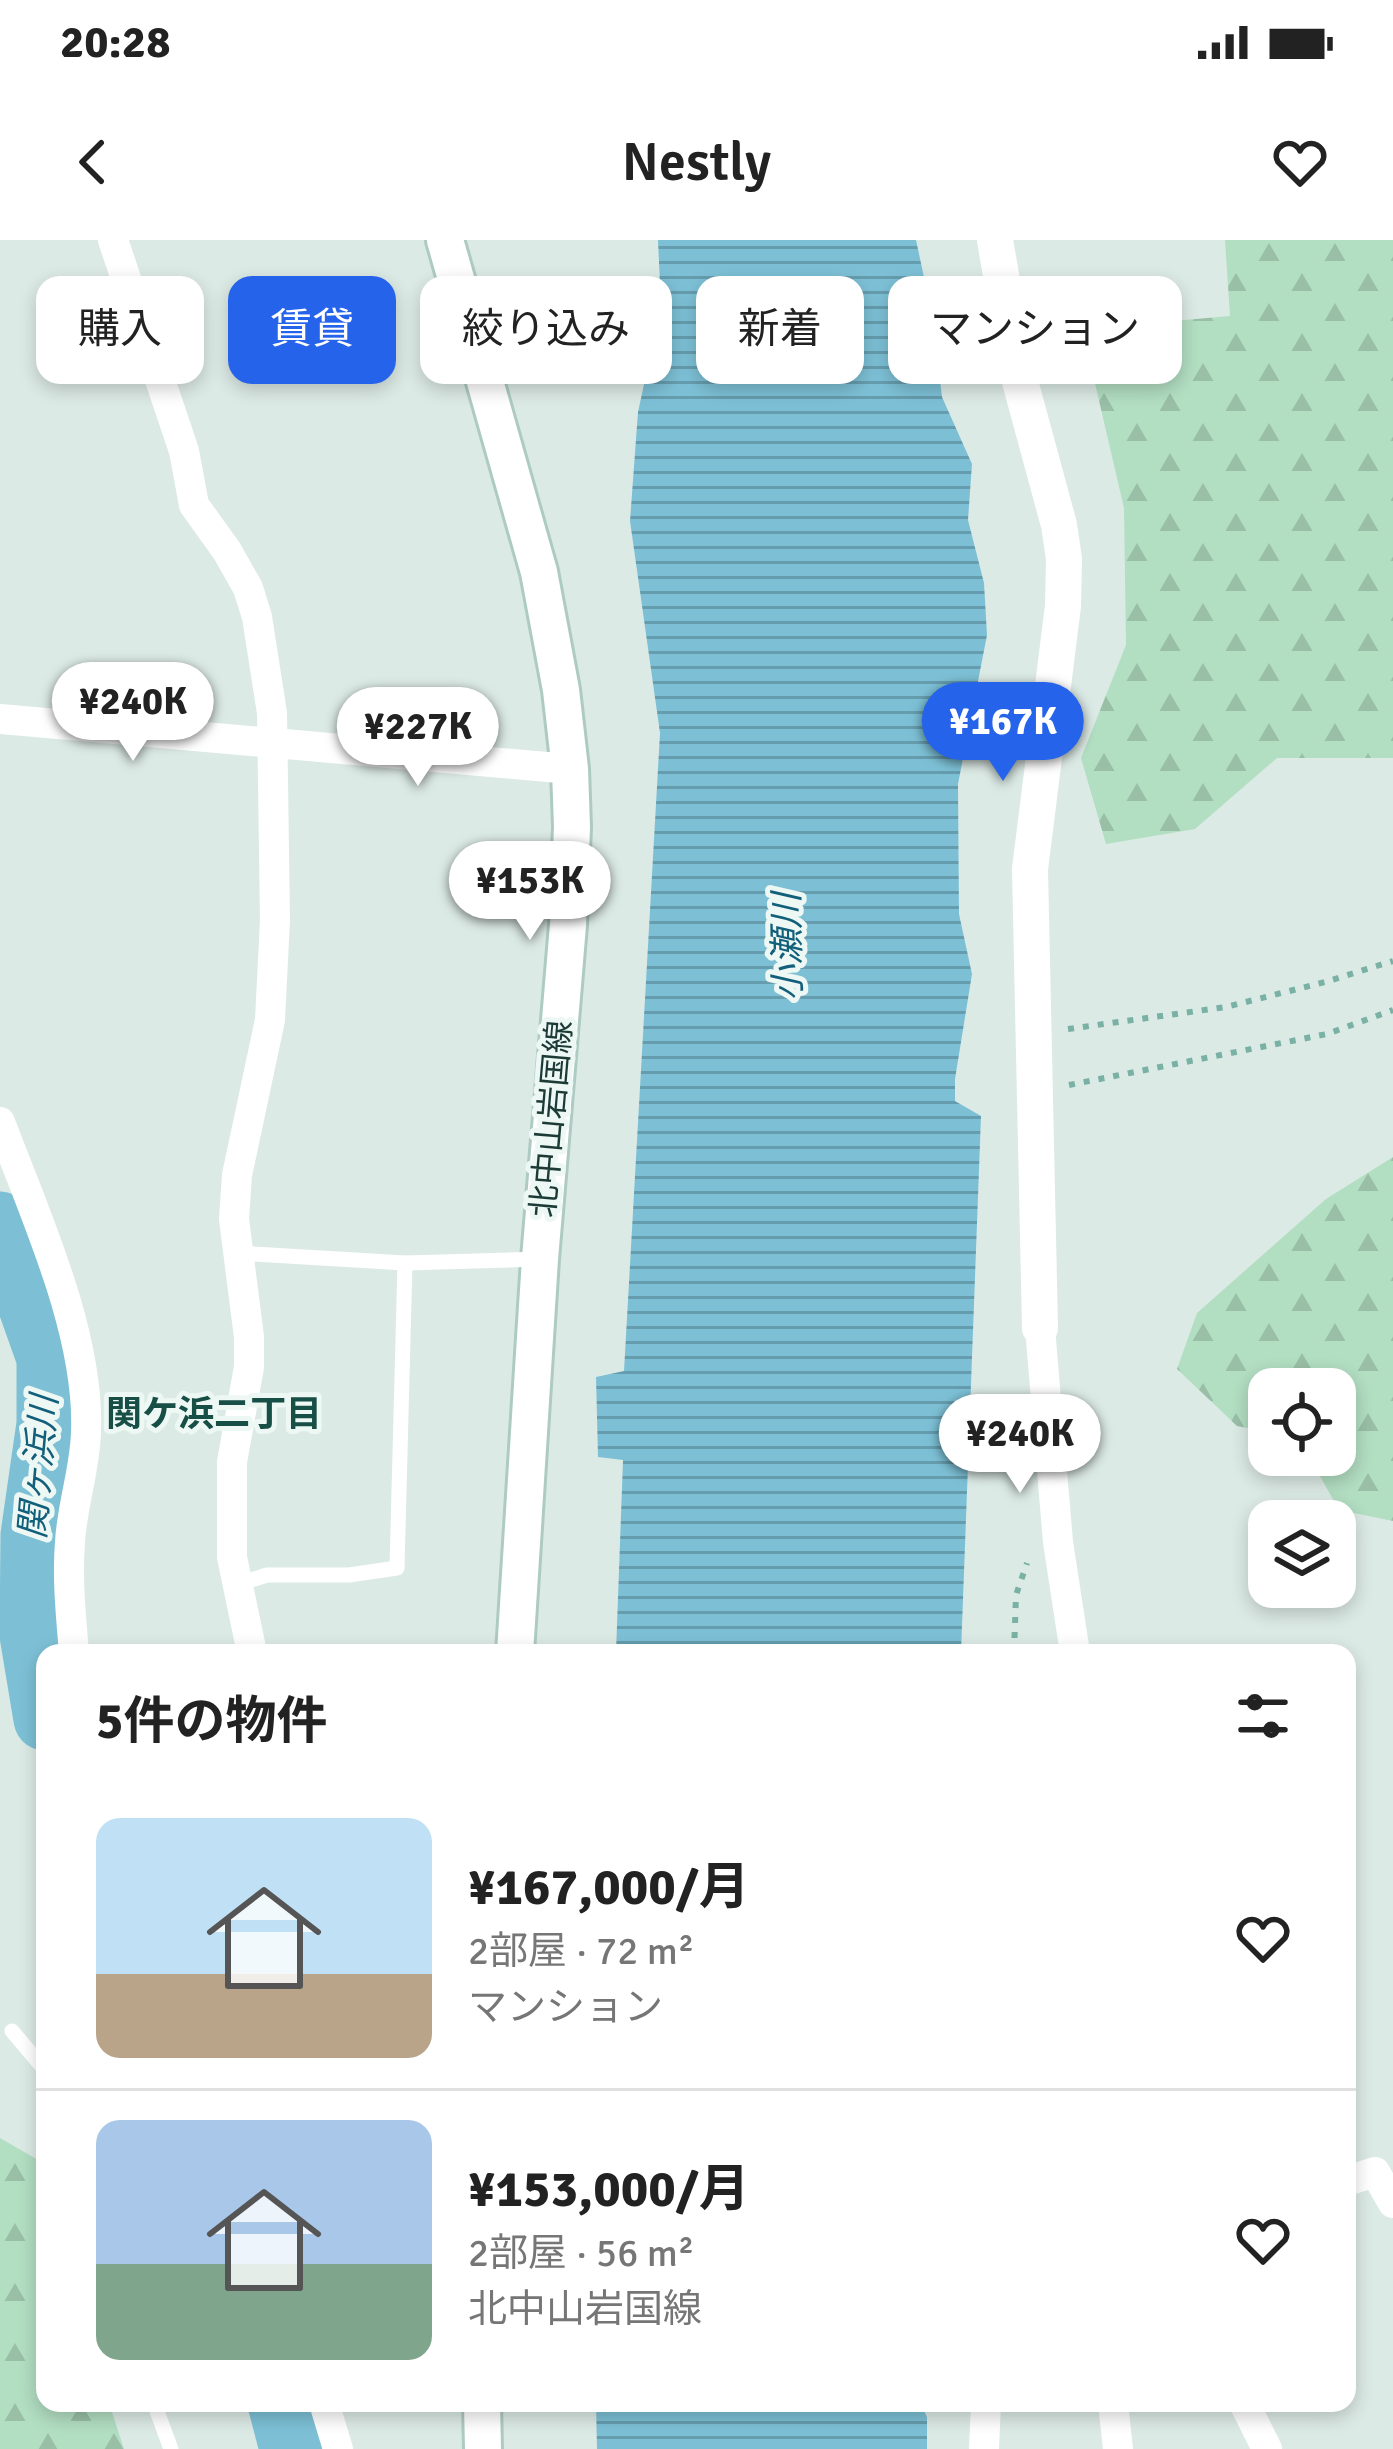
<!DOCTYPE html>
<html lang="ja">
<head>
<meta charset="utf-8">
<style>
	body { margin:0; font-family:Signika,"Noto Sans JP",sans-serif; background:#f2f2f2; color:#222; height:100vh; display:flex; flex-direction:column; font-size:45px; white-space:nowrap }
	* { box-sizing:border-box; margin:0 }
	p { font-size:39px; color:#767676 }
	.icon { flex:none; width:66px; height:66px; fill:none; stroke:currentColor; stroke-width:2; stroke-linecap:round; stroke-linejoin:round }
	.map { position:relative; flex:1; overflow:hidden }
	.panel { position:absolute; left:36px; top:1404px; width:1320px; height:768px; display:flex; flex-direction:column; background:#fff; border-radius:24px; box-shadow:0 6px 18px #0003 }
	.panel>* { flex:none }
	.top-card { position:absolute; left:36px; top:36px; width:1323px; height:108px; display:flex; gap:24px }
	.buttons { position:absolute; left:1248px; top:1128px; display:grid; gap:24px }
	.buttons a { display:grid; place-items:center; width:108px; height:108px; border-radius:24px; background:#fff; box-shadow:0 6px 18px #0003; font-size:60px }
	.price { position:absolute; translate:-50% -102px; padding:0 27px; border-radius:42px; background:#fff; color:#222; font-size:39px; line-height:78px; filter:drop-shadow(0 3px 6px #0008) }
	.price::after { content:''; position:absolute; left:50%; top:72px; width:36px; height:27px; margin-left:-18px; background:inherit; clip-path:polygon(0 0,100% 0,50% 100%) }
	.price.selected { background:#2563eb; color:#fff }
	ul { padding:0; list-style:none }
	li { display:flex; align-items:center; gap:36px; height:300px; padding:0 60px }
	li+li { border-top:3px solid #e0e0e0 }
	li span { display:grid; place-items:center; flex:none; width:336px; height:240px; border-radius:24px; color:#555 }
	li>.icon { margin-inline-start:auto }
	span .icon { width:144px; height:144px; fill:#fffc; stroke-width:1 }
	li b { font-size:51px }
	h2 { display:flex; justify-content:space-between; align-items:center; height:144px; padding:0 60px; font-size:51px }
	.tag { padding:0 42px; border-radius:24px; background:#fff; box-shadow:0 6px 18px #0003; font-size:42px; line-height:108px }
	.tag.selected { background:#2563eb; color:#fff }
	.status { display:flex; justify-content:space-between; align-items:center; height:84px; padding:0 60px; background:#fff; direction:ltr }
	.status svg { height:33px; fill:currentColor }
	header { display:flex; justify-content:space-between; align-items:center; height:156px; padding:0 60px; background:#fff; font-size:54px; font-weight:600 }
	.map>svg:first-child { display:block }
	.forest { fill:url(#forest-firs) }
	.water { fill:url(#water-rules) }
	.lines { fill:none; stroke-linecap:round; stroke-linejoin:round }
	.river { stroke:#7dc0d6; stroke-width:63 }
	.secondary-casing { stroke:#aecbc3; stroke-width:42 }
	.path { stroke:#79b1a5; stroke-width:6; stroke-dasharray:6 9; stroke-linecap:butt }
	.service { stroke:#fff; stroke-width:15 }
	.minor { stroke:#fff; stroke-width:30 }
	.tertiary { stroke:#fff; stroke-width:36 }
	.secondary { stroke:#fff; stroke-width:36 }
	.labels { text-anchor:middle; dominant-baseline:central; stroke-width:10; stroke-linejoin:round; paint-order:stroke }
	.street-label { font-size:33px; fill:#1d3b36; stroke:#edf7f3 }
	.water-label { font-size:36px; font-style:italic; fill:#125f7b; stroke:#edf7f3 }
	.neighbourhood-label { font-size:36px; font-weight:bold; fill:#174e46; stroke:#edf7f3 }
</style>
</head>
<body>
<div class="status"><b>20:28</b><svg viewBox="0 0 49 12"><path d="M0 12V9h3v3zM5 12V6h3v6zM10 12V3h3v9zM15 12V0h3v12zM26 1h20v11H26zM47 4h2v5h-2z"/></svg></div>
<header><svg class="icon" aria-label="back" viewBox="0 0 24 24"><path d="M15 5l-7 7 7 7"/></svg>Nestly<svg class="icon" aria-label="heart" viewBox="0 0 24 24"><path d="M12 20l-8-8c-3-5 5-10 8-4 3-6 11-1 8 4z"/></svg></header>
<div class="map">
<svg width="1393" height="2209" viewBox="0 0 1393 2209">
	<defs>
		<pattern id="forest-firs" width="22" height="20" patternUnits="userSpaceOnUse" patternTransform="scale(3)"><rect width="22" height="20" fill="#b2dec2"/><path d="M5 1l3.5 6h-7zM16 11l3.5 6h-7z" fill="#99bfa7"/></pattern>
		<pattern id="water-rules" width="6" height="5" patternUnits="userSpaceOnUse" patternTransform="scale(3)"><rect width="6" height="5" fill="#7dc0d6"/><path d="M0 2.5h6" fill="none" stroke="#669dae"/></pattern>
	</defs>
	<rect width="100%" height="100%" fill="#dceae5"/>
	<g class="forest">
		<polygon points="1225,0 1393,0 1393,518 1277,518 1195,589 1106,604 1081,518 1126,405 1124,268 1094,139 1139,84 1230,76"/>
		<polygon points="1393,917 1393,1281 1339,1270 1308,1215 1335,1215 1335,1149 1269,1149 1269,1192 1237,1186 1177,1129 1197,1073 1326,959"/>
		<polygon points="0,1898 45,1924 45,2163 109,2163 124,2209 0,2209"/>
	</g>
	<g class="water">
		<polygon points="658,0 916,0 932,74 942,157 972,224 968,280 984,343 987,395 958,544 959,674 972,734 955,839 955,861 981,876 961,1413 616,1413 623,1220 598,1217 596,1137 624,1131 660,493 630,281 638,172 661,66"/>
		<polygon points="596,2163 920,2163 927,2177 927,2209 597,2209"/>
	</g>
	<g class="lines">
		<g class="river">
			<polyline points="0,983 48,1118 48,1184 32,1295 31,1395 45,1479"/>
			<polyline points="279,2163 291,2209"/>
		</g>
		<defs>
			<g id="secondary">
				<polyline points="445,0 539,332 561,450 570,529 572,587 568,685 540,1019 515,1413"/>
				<polyline points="482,2163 483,2209"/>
			</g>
		</defs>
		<use href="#secondary" class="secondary-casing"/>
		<g class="path">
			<polyline points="1068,789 1226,767 1325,742 1393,721"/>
			<polyline points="1069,845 1327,794 1393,770"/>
			<polyline points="1014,1413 1016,1355 1027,1323"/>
			<polyline points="1347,1878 1355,1904"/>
		</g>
		<g class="service">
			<polyline points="237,1013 405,1023 540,1019"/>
			<polyline points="238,1344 267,1335 349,1335 397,1328 405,1023"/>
			<polyline points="12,1791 45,1830"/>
			<polyline points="154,2163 171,2209"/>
		</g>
		<g class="minor">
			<polyline points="113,0 184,211 194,265 227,311 248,348 257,377 272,473 275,680 270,780 237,935 234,979 249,1097 249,1127 232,1222 232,1317 252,1413"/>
			<polyline points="0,479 570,529"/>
			<path d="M 0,882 C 35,975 90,1093 86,1192 C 85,1230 72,1265 70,1302 C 67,1339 71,1376 74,1413"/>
			<polyline points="1040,1088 1058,1302 1075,1413"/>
			<polyline points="1347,1941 1375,1932 1393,1963"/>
			<polyline points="324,2163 338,2209"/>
			<polyline points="1113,2163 1118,2209"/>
			<polyline points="1244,2163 1267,2209"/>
			<polyline points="984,2209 986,2163"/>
		</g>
		<polyline class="tertiary" points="995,0 1018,134 1059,285 1064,319 1063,366 1030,629 1040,1088"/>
		<use href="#secondary" class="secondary"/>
	</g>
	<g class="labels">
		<g class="street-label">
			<text transform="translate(552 879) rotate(-85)">北中山岩国線</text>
		</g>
		<g class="water-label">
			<text transform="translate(788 707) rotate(-91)">小瀬川</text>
			<text transform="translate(39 1227) rotate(-85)">関ヶ浜川</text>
		</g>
		<g class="neighbourhood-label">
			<text x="214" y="1174">関ケ浜二丁目</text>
		</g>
	</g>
</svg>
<div class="buttons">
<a><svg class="icon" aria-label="locate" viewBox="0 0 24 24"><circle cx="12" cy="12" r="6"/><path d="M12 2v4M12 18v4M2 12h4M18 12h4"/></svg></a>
<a><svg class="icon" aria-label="layers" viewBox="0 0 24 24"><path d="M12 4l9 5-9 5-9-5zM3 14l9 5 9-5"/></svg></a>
</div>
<b class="price" style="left:133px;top:524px">¥240K</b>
<b class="price selected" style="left:1003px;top:544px">¥167K</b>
<b class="price" style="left:418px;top:549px">¥227K</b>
<b class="price" style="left:530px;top:703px">¥153K</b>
<b class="price" style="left:1020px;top:1256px">¥240K</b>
<div class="top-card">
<a class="tag">購入</a>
<a class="tag selected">賃貸</a>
<a class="tag">絞り込み</a>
<a class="tag">新着</a>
<a class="tag">マンション</a>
</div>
<section class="panel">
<h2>5件の物件<svg class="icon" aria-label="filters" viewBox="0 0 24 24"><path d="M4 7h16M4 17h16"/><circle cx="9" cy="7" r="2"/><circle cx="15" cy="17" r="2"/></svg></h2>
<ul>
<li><span style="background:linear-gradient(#bfe0f5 65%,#b9a48a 0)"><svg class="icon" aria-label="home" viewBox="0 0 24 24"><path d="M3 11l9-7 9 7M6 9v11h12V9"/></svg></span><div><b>¥167,000/月</b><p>2部屋 · 72 m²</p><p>マンション</p></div><svg class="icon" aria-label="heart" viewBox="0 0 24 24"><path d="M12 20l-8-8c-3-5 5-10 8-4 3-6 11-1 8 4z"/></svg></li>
<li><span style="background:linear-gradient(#a9c7e8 60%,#7fa58c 0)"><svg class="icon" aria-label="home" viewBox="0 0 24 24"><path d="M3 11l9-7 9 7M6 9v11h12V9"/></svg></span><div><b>¥153,000/月</b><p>2部屋 · 56 m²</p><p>北中山岩国線</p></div><svg class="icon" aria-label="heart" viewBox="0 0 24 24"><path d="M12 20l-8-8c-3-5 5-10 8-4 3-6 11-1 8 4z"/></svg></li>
</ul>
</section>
</div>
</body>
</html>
